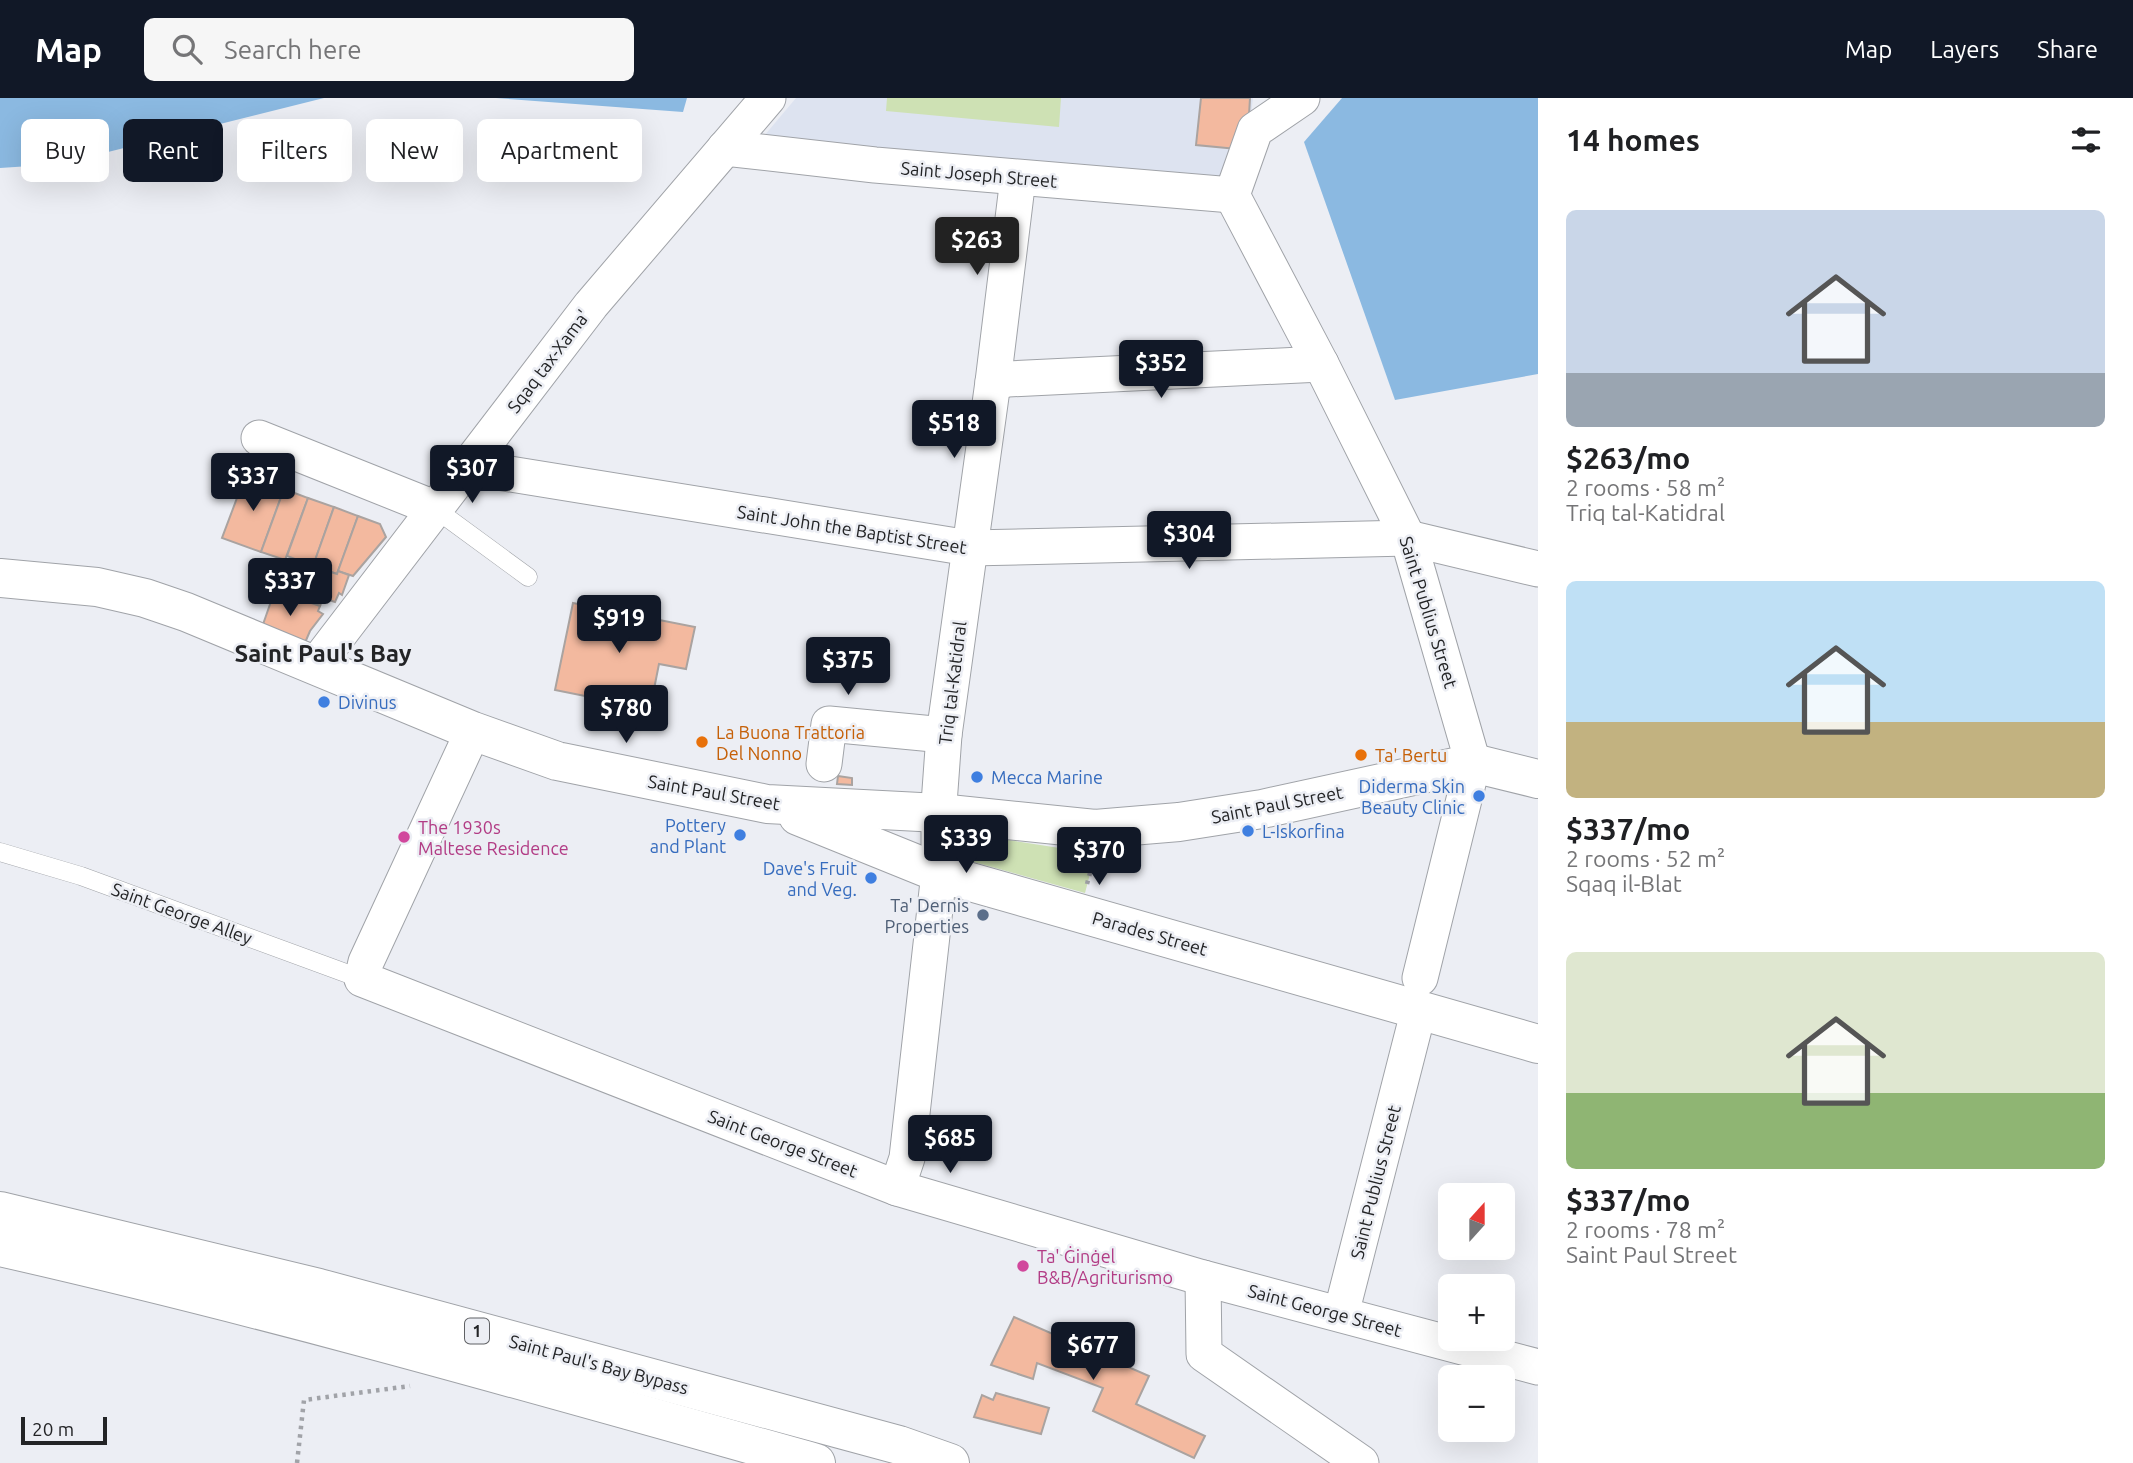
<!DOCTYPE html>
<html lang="en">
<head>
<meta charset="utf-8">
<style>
	body { margin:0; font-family:Ubuntu,sans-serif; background:#f6f6f6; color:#202124; height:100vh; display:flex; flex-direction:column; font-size:26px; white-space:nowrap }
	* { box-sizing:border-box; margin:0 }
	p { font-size:23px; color:#757577 }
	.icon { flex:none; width:38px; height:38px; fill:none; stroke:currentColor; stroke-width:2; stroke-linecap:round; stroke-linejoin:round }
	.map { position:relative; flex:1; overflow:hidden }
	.sheet { display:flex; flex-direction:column; background:#fff; width:595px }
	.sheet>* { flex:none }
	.guide { position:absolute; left:21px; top:21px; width:665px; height:63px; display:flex; gap:14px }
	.needle { width:46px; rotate:21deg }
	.fabs { position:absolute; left:1438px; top:1085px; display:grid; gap:14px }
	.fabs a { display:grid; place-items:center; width:77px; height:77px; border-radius:10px; background:#fff; box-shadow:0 7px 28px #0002; font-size:35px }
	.scale { position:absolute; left:21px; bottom:18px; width:86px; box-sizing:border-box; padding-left:7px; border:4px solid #232426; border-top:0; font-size:19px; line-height:24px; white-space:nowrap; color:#232426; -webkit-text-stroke:5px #eceef4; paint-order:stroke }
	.price { position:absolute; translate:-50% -60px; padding:0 16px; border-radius:7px; background:#111827; color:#fff; font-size:23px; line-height:46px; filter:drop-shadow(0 2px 4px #0008) }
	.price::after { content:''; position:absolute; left:50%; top:42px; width:21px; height:16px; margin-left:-10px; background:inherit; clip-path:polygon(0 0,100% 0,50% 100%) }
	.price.selected { background:#222; color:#fff }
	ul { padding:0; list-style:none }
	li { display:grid; align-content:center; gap:14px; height:371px; padding:0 28px }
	li span { display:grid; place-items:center; height:217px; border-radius:10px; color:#555 }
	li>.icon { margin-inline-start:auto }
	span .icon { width:126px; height:126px; fill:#fffc; stroke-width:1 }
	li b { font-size:30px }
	h2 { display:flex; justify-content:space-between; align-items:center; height:84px; padding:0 28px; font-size:30px }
	.pill { padding:0 24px; border-radius:10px; background:#fff; box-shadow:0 7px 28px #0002; font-size:24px; line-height:63px }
	.pill.selected { background:#111827; color:#fff }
	header { display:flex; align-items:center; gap:42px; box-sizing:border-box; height:98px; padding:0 35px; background:#111827; color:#fff }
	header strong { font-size:33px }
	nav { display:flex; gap:38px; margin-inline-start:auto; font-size:24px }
	.search { width:490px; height:63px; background:#f6f6f6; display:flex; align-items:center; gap:18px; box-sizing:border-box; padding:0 24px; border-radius:10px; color:#757577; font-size:26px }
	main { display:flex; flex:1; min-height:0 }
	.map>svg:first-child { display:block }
	.built { fill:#dde3f0 }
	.green { fill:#cee1b4 }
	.water { fill:#8bb9e1 }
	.building { fill:#f3b99f; stroke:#aaa3a0; stroke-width:2 }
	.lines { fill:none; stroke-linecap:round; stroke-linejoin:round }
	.lane-casing { stroke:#a0a3a8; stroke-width:19 }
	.street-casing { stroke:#a0a3a8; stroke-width:37 }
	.secondary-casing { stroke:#a0a3a8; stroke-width:40 }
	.highway-casing { stroke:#a0a3a8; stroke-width:40 }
	.path { stroke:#a1a3a8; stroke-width:4.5; stroke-dasharray:3.5 5; stroke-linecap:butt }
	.lane { stroke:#fff; stroke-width:18 }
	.street { stroke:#fff; stroke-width:35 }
	.secondary { stroke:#fff; stroke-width:38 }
	.highway { stroke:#fff; stroke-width:38 }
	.shop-dot { fill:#3f7fe0; stroke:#eceef4; stroke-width:2.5 }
	.food-dot { fill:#e8710a; stroke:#eceef4; stroke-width:2.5 }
	.hotel-dot { fill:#d1479c; stroke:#eceef4; stroke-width:2.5 }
	.service-dot { fill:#5c6f8a; stroke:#eceef4; stroke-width:2.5 }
	.labels { text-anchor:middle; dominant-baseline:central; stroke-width:5; stroke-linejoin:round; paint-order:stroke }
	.shield { fill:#eceef4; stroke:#5f6164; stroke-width:2 }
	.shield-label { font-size:16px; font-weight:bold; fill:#232426 }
	.street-label { font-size:18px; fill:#232426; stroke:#eceef4 }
	.shop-label { font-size:18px; fill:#366cbe; stroke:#eceef4; text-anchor:start }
	.food-label { font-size:18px; fill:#c56008; stroke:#eceef4; text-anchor:start }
	.hotel-label { font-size:18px; fill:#b23c85; stroke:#eceef4; text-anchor:start }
	.service-label { font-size:18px; fill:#4e5e75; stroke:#eceef4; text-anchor:end }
	.district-label { font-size:24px; font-weight:bold; fill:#232426; stroke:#eceef4 }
</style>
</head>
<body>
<header>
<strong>Map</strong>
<div class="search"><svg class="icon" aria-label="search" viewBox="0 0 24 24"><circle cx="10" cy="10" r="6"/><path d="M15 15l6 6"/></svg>Search here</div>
<nav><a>Map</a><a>Layers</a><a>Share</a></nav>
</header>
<main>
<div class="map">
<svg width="1538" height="1365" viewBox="0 0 1538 1365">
	<rect width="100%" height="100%" fill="#eceef4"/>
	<polygon class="built" points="796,0 1253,0 1242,95 764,38"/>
	<g class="green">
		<polygon points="887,0 1061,0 1059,29 886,13"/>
		<polygon points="956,734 1079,753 1097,749 1085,795 952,758"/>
	</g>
	<g class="water">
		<polygon points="0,0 324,0 60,66 0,70"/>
		<polygon points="496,0 687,0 683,14"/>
		<polygon points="1342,0 1538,0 1538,276 1395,302 1304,44"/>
	</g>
	<g class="building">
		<polygon points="1201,0 1250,0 1247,52 1196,47"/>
		<polygon points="246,376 284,391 261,454 222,440"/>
		<polygon points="284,391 308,400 285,462 261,454"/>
		<polygon points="308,400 334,409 313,468 287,458"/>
		<polygon points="334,409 358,418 337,476 313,468"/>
		<polygon points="358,418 380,426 386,439 353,478 338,473"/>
		<polygon points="309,467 337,476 338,473 349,477 342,497 339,495 335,504 323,500 320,508 300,500 303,491 300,490"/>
		<polygon points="275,492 320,508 318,513 323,516 310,533 304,547 260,535"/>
		<polygon points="573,505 695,529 686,571 659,566 650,611 555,592"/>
		<polygon points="838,678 852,680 852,687 837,686"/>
		<polygon points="1014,1219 1149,1278 1136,1306 1205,1338 1194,1360 1093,1313 1103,1290 1037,1265 1033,1281 991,1267"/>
		<polygon points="996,1295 1049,1310 1041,1336 974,1319 982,1297 993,1302"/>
	</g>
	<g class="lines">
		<defs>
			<g id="lane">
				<polyline points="434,410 528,479"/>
				<polyline points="0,754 81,778 362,881"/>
			</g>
			<g id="street">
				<polyline points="725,50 875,67 1232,97"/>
				<polyline points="1232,97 1321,266 1408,440 1473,665 1420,880"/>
				<polyline points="1232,97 1255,32 1302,0"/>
				<polyline points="993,284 1008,281 1321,266"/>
				<polyline points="259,340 434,410"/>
				<polyline points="467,369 969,450 1408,440 1538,471"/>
				<polyline points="315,568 591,207 768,0"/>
				<polyline points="473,633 366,864 362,881 897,1090 1203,1180 1538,1269"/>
				<polyline points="824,666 829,626 944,637"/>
				<polyline points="897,1090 907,1060 939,775 939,706 944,637 993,284 1018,80"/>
				<polyline points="1203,1180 1204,1256 1361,1365"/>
				<polyline points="1341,1216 1419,911"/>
			</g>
			<g id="secondary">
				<polyline points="0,480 97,489 145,500 186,514 473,633 557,663 767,706 939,715 1095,731 1179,724 1262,711 1473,665 1538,681"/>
				<polyline points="798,718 939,775 1538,946"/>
			</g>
			<g id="highway">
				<polyline points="0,1113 319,1190 899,1347 950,1365"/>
				<path d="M 0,1149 C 274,1211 545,1289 816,1365"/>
			</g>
		</defs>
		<use href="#lane" class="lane-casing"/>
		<use href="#street" class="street-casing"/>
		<use href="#secondary" class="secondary-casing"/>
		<use href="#highway" class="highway-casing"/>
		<g class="path">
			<polyline points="1087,786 1093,764"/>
			<polyline points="297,1365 304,1302 410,1288"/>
		</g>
		<use href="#lane" class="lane"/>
		<use href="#street" class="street"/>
		<use href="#secondary" class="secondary"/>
		<use href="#highway" class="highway"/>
	</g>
	<g class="shop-dot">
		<circle cx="324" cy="604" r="7"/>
		<circle cx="977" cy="679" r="7"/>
		<circle cx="1479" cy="698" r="7"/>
		<circle cx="1248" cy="733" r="7"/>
		<circle cx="740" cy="737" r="7"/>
		<circle cx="871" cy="780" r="7"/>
	</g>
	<g class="food-dot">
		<circle cx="702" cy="644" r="7"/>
		<circle cx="1361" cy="657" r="7"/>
	</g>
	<g class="hotel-dot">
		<circle cx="404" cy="739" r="7"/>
		<circle cx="1023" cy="1168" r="7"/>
	</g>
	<circle class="service-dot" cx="983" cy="817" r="7"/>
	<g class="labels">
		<rect class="shield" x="465" y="1220.5" width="24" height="25" rx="5"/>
		<g class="shield-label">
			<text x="477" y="1233">1</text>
		</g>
		<g class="street-label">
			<text transform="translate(979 76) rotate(5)">Saint Joseph Street</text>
			<text transform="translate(548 263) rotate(-53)">Sqaq tax-Xama'</text>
			<text transform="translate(852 431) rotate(9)">Saint John the Baptist Street</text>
			<text transform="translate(1429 514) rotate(73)">Saint Publius Street</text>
			<text transform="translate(952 585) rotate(-83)">Triq tal-Katidral</text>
			<text transform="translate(714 694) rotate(10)">Saint Paul Street</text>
			<text transform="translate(1277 706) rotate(-11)">Saint Paul Street</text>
			<text transform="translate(182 815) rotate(20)">Saint George Alley</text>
			<text transform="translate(1150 835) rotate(16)">Parades Street</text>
			<text transform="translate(783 1045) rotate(21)">Saint George Street</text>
			<text transform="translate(1375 1084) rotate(-76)">Saint Publius Street</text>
			<text transform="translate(1325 1212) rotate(15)">Saint George Street</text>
			<text transform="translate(599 1266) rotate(15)">Saint Paul's Bay Bypass</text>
		</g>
		<g class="shop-label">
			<text x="338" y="604">Divinus</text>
			<text x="991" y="679">Mecca Marine</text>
			<text x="1465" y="688" text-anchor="end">Diderma Skin<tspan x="1465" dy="21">Beauty Clinic</tspan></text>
			<text x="726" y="727" text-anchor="end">Pottery<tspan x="726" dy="21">and Plant</tspan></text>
			<text x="1262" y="733">L-Iskorfina</text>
			<text x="857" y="770" text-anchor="end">Dave's Fruit<tspan x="857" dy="21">and Veg.</tspan></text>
		</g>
		<g class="food-label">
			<text x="716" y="634">La Buona Trattoria<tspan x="716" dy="21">Del Nonno</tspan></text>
			<text x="1375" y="657">Ta' Bertu</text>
		</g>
		<g class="hotel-label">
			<text x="418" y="729">The 1930s<tspan x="418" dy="21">Maltese Residence</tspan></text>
			<text x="1037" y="1158">Ta' Ġinġel<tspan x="1037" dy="21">B&amp;B/Agriturismo</tspan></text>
		</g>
		<g class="service-label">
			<text x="969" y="807">Ta' Dernis<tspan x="969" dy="21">Properties</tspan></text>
		</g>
		<g class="district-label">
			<text x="323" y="555">Saint Paul's Bay</text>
		</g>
	</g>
</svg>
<div class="fabs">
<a><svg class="needle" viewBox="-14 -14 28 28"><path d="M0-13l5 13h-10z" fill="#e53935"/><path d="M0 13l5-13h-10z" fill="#757577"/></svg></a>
<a>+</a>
<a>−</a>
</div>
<div class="scale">20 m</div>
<b class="price selected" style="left:977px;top:179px">$263</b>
<b class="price" style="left:1161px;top:302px">$352</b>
<b class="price" style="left:954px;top:362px">$518</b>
<b class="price" style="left:472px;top:407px">$307</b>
<b class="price" style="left:253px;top:415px">$337</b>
<b class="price" style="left:1189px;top:473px">$304</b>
<b class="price" style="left:290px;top:520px">$337</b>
<b class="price" style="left:619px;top:557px">$919</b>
<b class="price" style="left:848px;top:599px">$375</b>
<b class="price" style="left:626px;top:647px">$780</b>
<b class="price" style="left:966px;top:777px">$339</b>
<b class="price" style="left:1099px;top:789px">$370</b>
<b class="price" style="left:950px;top:1077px">$685</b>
<b class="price" style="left:1093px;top:1284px">$677</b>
<div class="guide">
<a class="pill">Buy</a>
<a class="pill selected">Rent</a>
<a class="pill">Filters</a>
<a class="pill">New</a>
<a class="pill">Apartment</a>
</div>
</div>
<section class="sheet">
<h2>14 homes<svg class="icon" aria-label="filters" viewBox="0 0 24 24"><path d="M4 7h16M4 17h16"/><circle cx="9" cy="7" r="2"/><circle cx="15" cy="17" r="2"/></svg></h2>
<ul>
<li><span style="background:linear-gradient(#c9d6e8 75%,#9aa5b1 0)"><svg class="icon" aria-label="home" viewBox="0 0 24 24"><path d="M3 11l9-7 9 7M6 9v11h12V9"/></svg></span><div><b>$263/mo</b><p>2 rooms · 58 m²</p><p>Triq tal-Katidral</p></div></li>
<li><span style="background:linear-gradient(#bfe0f5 65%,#c2b280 0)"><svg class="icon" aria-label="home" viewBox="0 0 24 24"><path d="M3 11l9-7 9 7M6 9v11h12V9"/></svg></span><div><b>$337/mo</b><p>2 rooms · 52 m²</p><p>Sqaq il-Blat</p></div></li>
<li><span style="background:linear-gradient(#dfe7d0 65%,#8fb573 0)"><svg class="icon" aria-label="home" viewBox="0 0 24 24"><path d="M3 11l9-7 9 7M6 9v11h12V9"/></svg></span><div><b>$337/mo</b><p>2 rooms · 78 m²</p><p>Saint Paul Street</p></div></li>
</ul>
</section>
</main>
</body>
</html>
